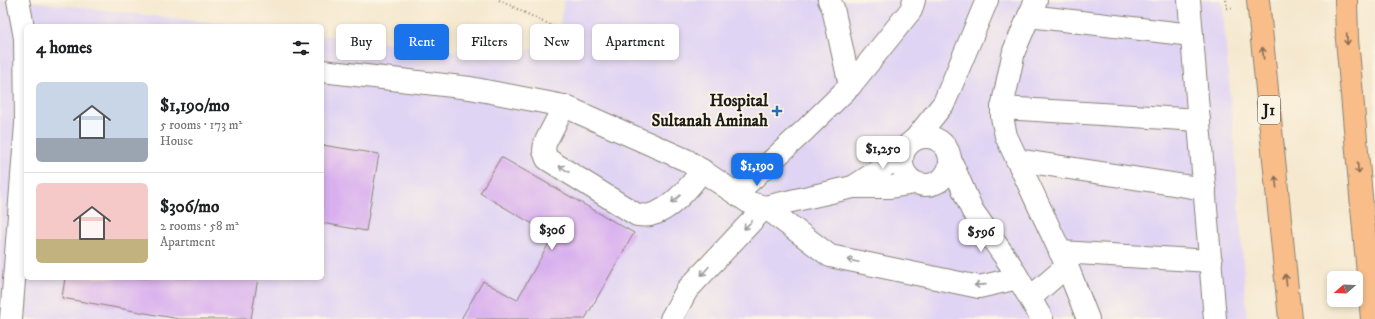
<!DOCTYPE html>
<html lang="en">
<head>
<meta charset="utf-8">
<style>
	body { margin:0; font-family:"IM FELL DW Pica",serif; background:#f6f6f6; color:#202124; height:100vh; display:flex; flex-direction:column; font-size:15px; white-space:nowrap }
	* { box-sizing:border-box; margin:0 }
	p { font-size:13px; color:#757577 }
	.icon { flex:none; width:22px; height:22px; fill:none; stroke:currentColor; stroke-width:2; stroke-linecap:round; stroke-linejoin:round }
	.map { position:relative; flex:1; overflow:hidden }
	.panel { position:absolute; left:24px; top:24px; width:300px; height:256px; display:flex; flex-direction:column; background:#fff; border-radius:6px; box-shadow:0 2px 6px #0003 }
	.panel>* { flex:none }
	.banner { position:absolute; left:336px; top:24px; width:380px; height:36px; display:flex; gap:8px }
	.needle { width:26px; rotate:251deg }
	.buttons { position:absolute; left:1327px; top:271px; display:grid; gap:8px }
	.buttons a { display:grid; place-items:center; width:36px; height:36px; border-radius:6px; background:#fff; box-shadow:0 2px 6px #0003; font-size:20px }
	.price { position:absolute; translate:-50% -34px; padding:0 9px; border-radius:8px; background:#fff; color:#222; font-size:13px; line-height:26px; filter:drop-shadow(0 1px 2px #0008) }
	.price::after { content:''; position:absolute; left:50%; top:24px; width:12px; height:9px; margin-left:-6px; background:inherit; clip-path:polygon(0 0,100% 0,50% 100%) }
	.price.current { background:#1a73e8; color:#fff }
	ul { padding:0; list-style:none }
	li { display:flex; align-items:center; gap:12px; height:100px; padding:0 12px }
	li+li { border-top:1px solid #e0e0e0 }
	li span { display:grid; place-items:center; flex:none; width:112px; height:80px; border-radius:6px; color:#555 }
	li>.icon { margin-inline-start:auto }
	span .icon { width:48px; height:48px; fill:#fffc; stroke-width:1 }
	li b { font-size:17px }
	h2 { display:flex; justify-content:space-between; align-items:center; height:48px; padding:0 12px; font-size:17px }
	.pill { padding:0 14px; border-radius:6px; background:#fff; box-shadow:0 2px 6px #0003; font-size:14px; line-height:36px }
	.pill.current { background:#1a73e8; color:#fff }
	.map>svg:first-child { display:block }
	.built { fill:#e0d4f4 }
	.building { fill:#d8afef }
	.lines { fill:none; stroke-linecap:round; stroke-linejoin:round }
	.minor-casing { stroke:#888276; stroke-width:24 }
	.major-casing { stroke:#888276; stroke-width:24 }
	.path { stroke:#888276; stroke-width:2.5; stroke-dasharray:1 3; stroke-linecap:butt }
	.minor { stroke:#fff; stroke-width:22 }
	.major { stroke:#f8bd89; stroke-width:22 }
	.oneway { stroke:#8a6c52 }
	.oneway2 { stroke:#999 }
	.poi-dot { fill:#1f6fb2; stroke:#fcf5e5; stroke-width:1.5 }
	.labels { text-anchor:middle; dominant-baseline:central; stroke-width:3.5; stroke-linejoin:round; paint-order:stroke }
	.shield { fill:#fcf5e5; stroke:#5f5d58; stroke-width:1 }
	.shield-label { font-size:16px; font-weight:bold; fill:#1c1c1c }
	.poi-label { font-size:17px; font-weight:bold; fill:#1c1c1c; stroke:#fcf5e5; text-anchor:end }
</style>
</head>
<body>
<div class="map">
<svg width="1375" height="319" viewBox="0 0 1375 319">
	<rect width="100%" height="100%" fill="#fcf5e5"/>
	<filter id="ink" filterUnits="userSpaceOnUse"><feTurbulence type="fractalNoise" baseFrequency=".025" numOctaves="2"/><feDisplacementMap in="SourceGraphic" scale="8" xChannelSelector="R" yChannelSelector="G"/><feConvolveMatrix kernelMatrix="1 2 1 2 8 2 1 2 1" color-interpolation-filters="sRGB"/></filter>
	<filter id="wash" filterUnits="userSpaceOnUse"><feTurbulence type="fractalNoise" baseFrequency=".012" numOctaves="4" result="noise"/><feDisplacementMap in="SourceGraphic" scale="16" xChannelSelector="R" yChannelSelector="G"/><feGaussianBlur stdDeviation="0.9" result="paint"/><feColorMatrix in="noise" values="0 0 0 0 0 0 0 0 0 0 0 0 0 0 0 0 0 1.4 0 .05"/><feComposite in="paint" operator="in"/></filter>
	<g filter="url(#wash)">
		<rect width="100%" height="100%" fill="#f5e8cf"/>
		<polygon class="built" points="0,0 18,0 241,26 26,26 26,278 322,278 322,35 515,58 558,35 564,0 1222,0 1236,164 1247,319 0,319"/>
		<g id="blocks">
			<g class="building">
				<polygon points="322,145 379,154 366,231 322,223"/>
				<polygon points="501,157 634,233 585,319 461,319 483,281 517,300 553,236 480,193"/>
				<polygon points="65,278 258,278 251,319 179,319 62,298"/>
			</g>
		</g>
	</g>
	<g filter="url(#ink)">
		<use href="#blocks" fill-opacity="0" stroke="#888276" stroke-width="1"/>
		<g class="lines">
			<defs>
				<g id="minor">
					<polyline points="829,0 833,8 850,86"/>
					<polyline points="1189,0 1215,319"/>
					<polyline points="1029,16 1192,35"/>
					<polyline points="322,71 470,88 564,106 686,160 750,203 765,207 830,256 979,287 1018,278"/>
					<path d="M 564,106 L 545,143 L 544,151 L 547,159 L 637,215 C 641,215 646,216 650,215 C 670,211 691,186 702,170"/>
					<polyline points="1002,108 1199,120"/>
					<circle cx="926" cy="161" r="24"/>
					<polyline points="916,138 944,103 987,0"/>
					<polyline points="950,159 972,210 1010,264 1042,319"/>
					<polyline points="1017,160 1205,189"/>
					<polyline points="853,187 902,155"/>
					<polyline points="737,193 805,130 850,86 911,10 914,0"/>
					<polyline points="1060,252 1211,261"/>
					<polyline points="1067,266 1088,319"/>
					<polyline points="1030,298 1067,266 1006,136 1002,117 1002,108 1014,51 1036,0"/>
					<polyline points="11,319 26,124 25,38 18,0"/>
					<polyline points="671,319 687,290 765,207 853,187 890,187 915,183"/>
				</g>
				<g id="major">
					<polyline points="1258,0 1290,319"/>
					<polyline points="1346,0 1347,39 1372,319"/>
				</g>
			</defs>
			<use href="#minor" class="minor-casing"/>
			<use href="#major" class="major-casing"/>
			<g class="path">
				<polyline points="499,0 566,33"/>
				<polyline points="1226,0 1227,8 1232,8"/>
			</g>
			<use href="#minor" class="minor"/>
			<use href="#major" class="major"/>
		</g>
		<defs><path id="oneway-shaft" d="M-6 0H5M1.5-3L5.5 0L1.5 3" fill="none" stroke-width="1.6" stroke-linecap="round" stroke-linejoin="round"/></defs>
		<g class="oneway">
			<use href="#oneway-shaft" transform="translate(1347 39) rotate(87)"/>
			<use href="#oneway-shaft" transform="translate(1263 53) rotate(-96)"/>
			<use href="#oneway-shaft" transform="translate(1358 168) rotate(85)"/>
			<use href="#oneway-shaft" transform="translate(1276 182) rotate(-96)"/>
			<use href="#oneway-shaft" transform="translate(1286 280) rotate(-96)"/>
		</g>
		<g class="oneway2">
			<use href="#oneway-shaft" transform="translate(564 169) rotate(-148)"/>
			<use href="#oneway-shaft" transform="translate(676 199) rotate(138)"/>
			<use href="#oneway-shaft" transform="translate(748 225) rotate(134)"/>
			<use href="#oneway-shaft" transform="translate(853 261) rotate(-168)"/>
			<use href="#oneway-shaft" transform="translate(705 271) rotate(132)"/>
			<use href="#oneway-shaft" transform="translate(980 285) rotate(176)"/>
		</g>
	</g>
	<path class="poi-dot" d="M775 105h4v4h4v4h-4v4h-4v-4h-4v-4h4z"/>
	<g class="labels">
		<rect class="shield" x="1258" y="96" width="22" height="28" rx="3"/>
		<g class="shield-label">
			<text x="1269" y="110">J1</text>
		</g>
		<g class="poi-label">
			<text x="768" y="101">Hospital<tspan x="768" dy="20">Sultanah Aminah</tspan></text>
		</g>
	</g>
</svg>
<div class="buttons">
<a><svg class="needle" viewBox="-14 -14 28 28"><path d="M0-13l5 13h-10z" fill="#e53935"/><path d="M0 13l5-13h-10z" fill="#757577"/></svg></a>
</div>
<b class="price" style="left:883px;top:170px">$1,250</b>
<b class="price current" style="left:757px;top:187px">$1,190</b>
<b class="price" style="left:552px;top:251px">$306</b>
<b class="price" style="left:981px;top:253px">$596</b>
<div class="banner">
<a class="pill">Buy</a>
<a class="pill current">Rent</a>
<a class="pill">Filters</a>
<a class="pill">New</a>
<a class="pill">Apartment</a>
</div>
<section class="panel">
<h2>4 homes<svg class="icon" aria-label="filters" viewBox="0 0 24 24"><path d="M4 7h16M4 17h16"/><circle cx="9" cy="7" r="2"/><circle cx="15" cy="17" r="2"/></svg></h2>
<ul>
<li><span style="background:linear-gradient(#c9d6e8 70%,#9aa5b1 0)"><svg class="icon" aria-label="home" viewBox="0 0 24 24"><path d="M3 11l9-7 9 7M6 9v11h12V9"/></svg></span><div><b>$1,190/mo</b><p>5 rooms · 173 m²</p><p>House</p></div></li>
<li><span style="background:linear-gradient(#f6c9c9 70%,#c2b280 0)"><svg class="icon" aria-label="home" viewBox="0 0 24 24"><path d="M3 11l9-7 9 7M6 9v11h12V9"/></svg></span><div><b>$306/mo</b><p>2 rooms · 58 m²</p><p>Apartment</p></div></li>
</ul>
</section>
</div>
</body>
</html>
